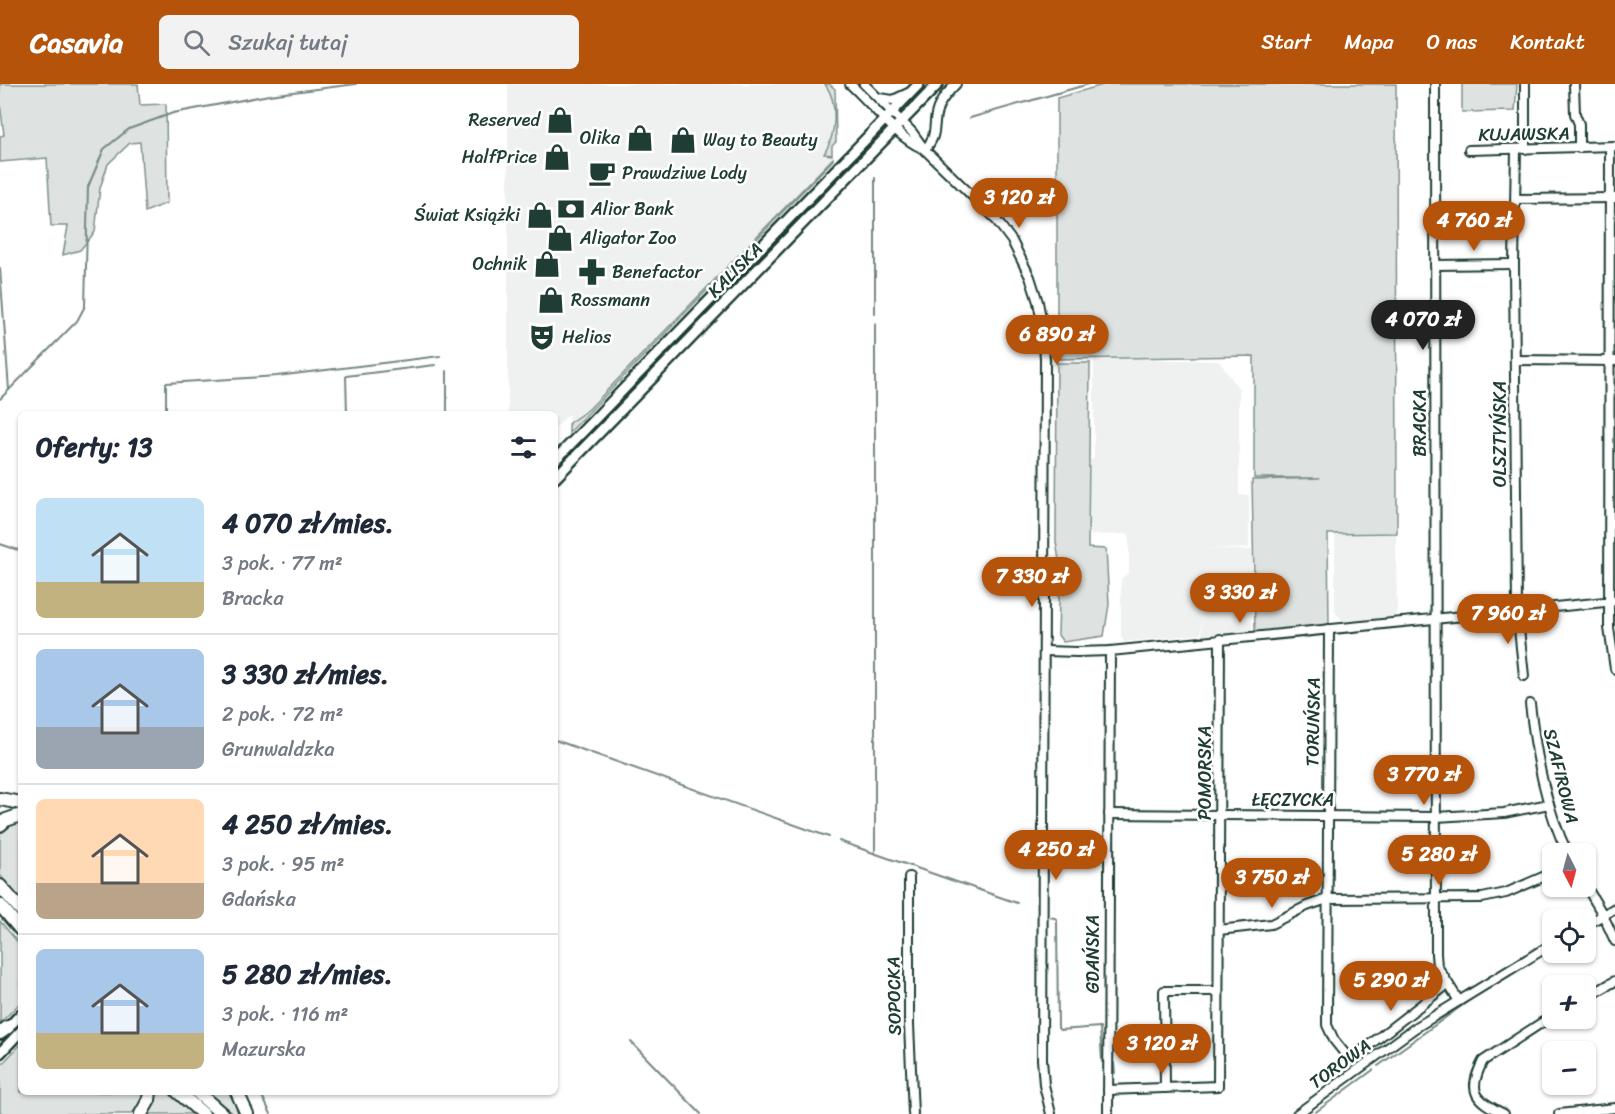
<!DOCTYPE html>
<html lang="pl">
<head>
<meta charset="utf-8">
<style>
	body { margin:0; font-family:Sriracha,sans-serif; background:#f2f2f3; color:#1f2937; height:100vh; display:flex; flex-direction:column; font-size:22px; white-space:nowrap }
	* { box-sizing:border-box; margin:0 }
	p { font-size:20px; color:#747a83 }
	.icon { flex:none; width:33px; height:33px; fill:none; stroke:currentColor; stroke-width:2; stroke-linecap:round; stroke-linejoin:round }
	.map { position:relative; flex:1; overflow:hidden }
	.panel { position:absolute; left:18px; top:327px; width:540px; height:684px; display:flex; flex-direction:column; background:#fff; border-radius:9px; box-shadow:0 2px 4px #0004 }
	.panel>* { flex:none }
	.needle { width:39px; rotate:174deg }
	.tools { position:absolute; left:1542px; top:759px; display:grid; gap:12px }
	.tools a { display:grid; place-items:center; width:54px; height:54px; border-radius:9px; background:#fff; box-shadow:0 2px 4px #0004; font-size:30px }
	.price { position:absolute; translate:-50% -51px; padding:0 14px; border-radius:21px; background:#b45309; color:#fff; font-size:20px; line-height:39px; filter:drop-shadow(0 2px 3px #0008) }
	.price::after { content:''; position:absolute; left:50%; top:36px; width:18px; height:14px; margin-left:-9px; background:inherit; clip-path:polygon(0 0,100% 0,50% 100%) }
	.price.on { background:#222; color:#fff }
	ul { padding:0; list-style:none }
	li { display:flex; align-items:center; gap:18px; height:150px; padding:0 18px }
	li+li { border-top:2px solid #e0e1e3 }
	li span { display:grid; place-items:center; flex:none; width:168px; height:120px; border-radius:9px; color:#555 }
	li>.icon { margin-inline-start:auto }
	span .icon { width:72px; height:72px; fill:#fffc; stroke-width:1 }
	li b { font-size:26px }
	h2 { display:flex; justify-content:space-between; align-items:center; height:72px; padding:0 18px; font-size:26px }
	header { display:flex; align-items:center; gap:36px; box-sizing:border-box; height:84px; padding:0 30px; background:#b45309; color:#fff }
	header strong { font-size:28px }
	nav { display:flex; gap:33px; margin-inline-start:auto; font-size:21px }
	.search { width:420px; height:54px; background:#f2f2f3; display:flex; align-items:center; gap:15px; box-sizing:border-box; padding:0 21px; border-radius:9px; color:#747a83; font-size:22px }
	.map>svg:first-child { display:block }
	.built { fill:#eef1f0 }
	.green { fill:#dee3e2; stroke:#7e908b; stroke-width:1.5 }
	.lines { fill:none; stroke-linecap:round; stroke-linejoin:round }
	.stream { stroke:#758883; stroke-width:2 }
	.minor-casing { stroke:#1f3d34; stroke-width:12 }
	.major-casing { stroke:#1f3d34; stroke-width:14 }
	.highway-casing { stroke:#1f3d34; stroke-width:16 }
	.minor { stroke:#fff; stroke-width:8 }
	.major { stroke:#fff; stroke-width:9 }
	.highway { stroke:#fff; stroke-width:12 }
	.labels { text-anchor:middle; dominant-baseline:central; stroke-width:5; stroke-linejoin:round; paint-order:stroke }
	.poi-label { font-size:18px; fill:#1f3d34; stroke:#fff; text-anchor:start }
	.street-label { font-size:18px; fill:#1f3d34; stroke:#fff }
</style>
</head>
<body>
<header>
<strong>Casavia</strong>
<div class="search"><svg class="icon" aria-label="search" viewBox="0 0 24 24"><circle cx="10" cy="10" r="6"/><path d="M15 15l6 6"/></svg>Szukaj tutaj</div>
<nav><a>Start</a><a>Mapa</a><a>O nas</a><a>Kontakt</a></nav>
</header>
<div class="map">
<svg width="1615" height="1030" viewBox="0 0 1615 1030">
	<rect width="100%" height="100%" fill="#fff"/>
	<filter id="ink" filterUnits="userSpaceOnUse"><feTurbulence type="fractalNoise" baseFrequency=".0167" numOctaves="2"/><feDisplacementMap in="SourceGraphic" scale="12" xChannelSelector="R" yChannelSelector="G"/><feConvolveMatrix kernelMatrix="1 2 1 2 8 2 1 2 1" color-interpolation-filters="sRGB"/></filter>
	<g filter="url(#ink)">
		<g class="built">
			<polygon points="508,0 829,0 835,5 836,58 832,62 833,76 569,349 569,330 555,344 555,330 508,330"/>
			<polygon points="1094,274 1219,277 1239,305 1239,411 1249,411 1249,464 1201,465 1252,466 1252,547 1202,552 1202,530 1201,550 1124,558 1121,553 1121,495 1129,488 1129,450 1090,451 1090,376 1094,375"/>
			<polygon points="1396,450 1397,533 1344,538 1335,528 1335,451"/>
		</g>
		<g class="green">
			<polygon points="0,0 138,0 140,21 166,20 167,119 145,128 140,58 130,59 108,80 100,104 95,148 80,166 63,171 68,142 51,142 47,74 0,78 0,52 4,51 0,19"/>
			<path d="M 825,0 L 829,0 L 835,5 L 836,58 L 832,62 L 832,71 L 824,70 C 836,51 839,19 825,0 Z"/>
			<polygon points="1106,0 1396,0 1397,449 1328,450 1329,541 1255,548 1252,396 1320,394 1254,394 1254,272 1057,275 1057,14"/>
			<polygon points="1462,0 1517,0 1515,27 1462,28"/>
			<polygon points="833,74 833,76 569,349 569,339 589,325"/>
			<polygon points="1057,279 1090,279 1088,464 1106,465 1109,520 1104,552 1063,558 1058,551 1060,482 1056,458"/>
			<polygon points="21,735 21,817 0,791 0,747 3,744"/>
			<polygon points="0,837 21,862 21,918 0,939"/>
			<polygon points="21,960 21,1008 143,1008 139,1022 131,1030 4,1030 0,1028 0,982"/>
			<polygon points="152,1008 168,1008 193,1030 144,1030"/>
			<polygon points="207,1008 232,1008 242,1030 233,1030"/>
		</g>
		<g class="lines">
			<g class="stream">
				<polyline points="970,34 1089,0"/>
				<polyline points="0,184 9,306"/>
				<polyline points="875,229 875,94"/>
				<polyline points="447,287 447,330"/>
				<polyline points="0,315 77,237 85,222 88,103 104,65 129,45 173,29 269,11 356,0"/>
				<polyline points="166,330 166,299 277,292 440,272"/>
				<polyline points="347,330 346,292 435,281"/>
				<polyline points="0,460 21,467"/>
				<polyline points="555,656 829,753"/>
				<polyline points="839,757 1017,819"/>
				<polyline points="875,770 875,240"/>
				<polyline points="1051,833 1057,835 1058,944 1060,946 1100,943 1102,978"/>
				<polyline points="1547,867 1552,864"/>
				<polyline points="631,958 701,1030"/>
				<polyline points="1114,979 1115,989"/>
				<polyline points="1378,982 1481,908"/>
				<polyline points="260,1008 271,1030"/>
				<polyline points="1313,1030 1373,986"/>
			</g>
			<defs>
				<g id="minor">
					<path d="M 850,0 C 872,20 896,53 922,64"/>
					<polyline points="864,0 912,48 925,66 994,133 1012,157 1030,193 1038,218 1042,239 1045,274 1042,975 1044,1001 1051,1030"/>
					<polyline points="1435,0 1436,870 1437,882 1459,917"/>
					<polyline points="1525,0 1525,65"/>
					<polyline points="1574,0 1575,30 1579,40 1579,64"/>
					<polyline points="879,14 893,16 908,9"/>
					<polyline points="1610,63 1609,544 1615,585"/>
					<polyline points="1516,65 1514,180 1517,526 1524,592"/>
					<path d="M 925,66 C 940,47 931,42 938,24 C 942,14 949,7 956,0"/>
					<polyline points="1469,66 1615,62"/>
					<polyline points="1516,115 1615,114"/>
					<polyline points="1435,181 1514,180"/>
					<polyline points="1515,276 1615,277"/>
					<polyline points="1329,545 1327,941 1334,956 1350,976 1448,900"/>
					<polyline points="1045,567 1077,568 1110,567 1615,517"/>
					<path d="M 1530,620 C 1536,671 1545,723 1568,770"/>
					<polyline points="1109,730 1436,733 1504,729 1549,720"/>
					<polyline points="909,793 909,941 913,1030"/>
					<polyline points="1586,802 1603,831 1615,857"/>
					<polyline points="1586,841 1615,824"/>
					<polyline points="1219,846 1271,840 1307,822 1327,815 1482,814 1506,809 1552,789"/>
					<polyline points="1586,914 1615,897"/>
					<polyline points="1165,1004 1164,907 1218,907"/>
					<polyline points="1108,1006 1218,1002 1220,555"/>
					<polyline points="1108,1030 1110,567"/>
					<polyline points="1297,1030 1415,944 1552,860"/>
					<path d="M 1504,1030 C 1475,1016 1467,1008 1483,977 L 1552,932"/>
					<polyline points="1559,1030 1615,1024"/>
				</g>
				<g id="major">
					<polyline points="555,376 919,0"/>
					<polyline points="555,394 938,0"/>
					<polyline points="4,948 21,930"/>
					<polyline points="0,969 21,947"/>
				</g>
				<g id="highway">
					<polyline points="0,715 21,719"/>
					<polyline points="0,741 6,736 21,731"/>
					<polyline points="0,802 21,826"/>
					<polyline points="0,821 21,846"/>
					<polyline points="0,949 8,943"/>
					<polyline points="178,1008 203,1030"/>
					<polyline points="197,1008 222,1030"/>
					<polyline points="237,1008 247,1030"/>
					<polyline points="141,1030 149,1016 150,1008"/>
				</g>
			</defs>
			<use href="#minor" class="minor-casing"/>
			<use href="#major" class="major-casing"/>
			<use href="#highway" class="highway-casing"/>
			<use href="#minor" class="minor"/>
			<use href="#major" class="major"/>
			<use href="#highway" class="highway"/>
		</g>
	</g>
	<defs>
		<symbol id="shop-bare" viewBox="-9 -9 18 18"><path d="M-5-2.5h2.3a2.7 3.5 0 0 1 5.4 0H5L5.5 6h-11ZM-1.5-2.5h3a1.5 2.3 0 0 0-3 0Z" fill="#1f3d34" stroke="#fff" stroke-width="2.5" paint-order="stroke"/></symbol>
		<symbol id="cafe-bare" viewBox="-9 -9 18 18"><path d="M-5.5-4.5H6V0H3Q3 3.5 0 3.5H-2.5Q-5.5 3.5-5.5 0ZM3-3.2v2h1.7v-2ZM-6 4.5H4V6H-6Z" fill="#1f3d34" stroke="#fff" stroke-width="2.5" paint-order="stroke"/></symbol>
		<symbol id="bank-bare" viewBox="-9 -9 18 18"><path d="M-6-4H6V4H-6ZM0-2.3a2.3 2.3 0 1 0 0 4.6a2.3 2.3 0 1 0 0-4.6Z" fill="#1f3d34" stroke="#fff" stroke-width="2.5" paint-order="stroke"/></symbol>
		<symbol id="pharmacy-bare" viewBox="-9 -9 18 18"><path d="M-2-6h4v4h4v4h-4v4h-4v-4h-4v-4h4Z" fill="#1f3d34" stroke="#fff" stroke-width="2.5" paint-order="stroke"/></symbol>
		<symbol id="theatre-bare" viewBox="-9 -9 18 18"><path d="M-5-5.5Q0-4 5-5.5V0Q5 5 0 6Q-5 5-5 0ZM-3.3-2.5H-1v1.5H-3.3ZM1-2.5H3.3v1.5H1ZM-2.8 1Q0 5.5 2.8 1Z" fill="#1f3d34" stroke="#fff" stroke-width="2.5" paint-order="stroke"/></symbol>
	</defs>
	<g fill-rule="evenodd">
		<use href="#shop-bare" x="541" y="17" width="38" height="38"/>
		<use href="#shop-bare" x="621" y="35" width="38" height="38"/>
		<use href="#shop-bare" x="664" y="37" width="38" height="38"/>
		<use href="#shop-bare" x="538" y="54" width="38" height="38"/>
		<use href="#cafe-bare" x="583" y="70" width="38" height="38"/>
		<use href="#bank-bare" x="552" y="106" width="38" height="38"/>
		<use href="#shop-bare" x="521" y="112" width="38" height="38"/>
		<use href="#shop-bare" x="541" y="135" width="38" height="38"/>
		<use href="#shop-bare" x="528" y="161" width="38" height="38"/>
		<use href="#pharmacy-bare" x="573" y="169" width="38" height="38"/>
		<use href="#shop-bare" x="532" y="197" width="38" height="38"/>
		<use href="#theatre-bare" x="523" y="234" width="38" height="38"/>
	</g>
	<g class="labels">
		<g class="poi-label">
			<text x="540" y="36" text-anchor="end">Reserved</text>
			<text x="620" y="54" text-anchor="end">Olika</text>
			<text x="703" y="56">Way to Beauty</text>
			<text x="537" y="73" text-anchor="end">HalfPrice</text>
			<text x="622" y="89">Prawdziwe Lody</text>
			<text x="591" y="125">Alior Bank</text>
			<text x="520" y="131" text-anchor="end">Świat Książki</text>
			<text x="580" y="154">Aligator Zoo</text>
			<text x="527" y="180" text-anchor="end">Ochnik</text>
			<text x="612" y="188">Benefactor</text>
			<text x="571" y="216">Rossmann</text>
			<text x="562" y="253">Helios</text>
		</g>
		<g class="street-label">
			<text transform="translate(1524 50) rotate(-1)">KUJAWSKA</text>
			<text transform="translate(735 186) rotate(-45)">KALISKA</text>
			<text transform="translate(1420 339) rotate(-90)">BRACKA</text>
			<text transform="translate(1500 350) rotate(-90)">OLSZTYŃSKA</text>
			<text transform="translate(1313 638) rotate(-89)">TORUŃSKA</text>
			<text transform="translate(1205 689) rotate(-90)">POMORSKA</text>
			<text transform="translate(1561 692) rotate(76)">SZAFIROWA</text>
			<text x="1293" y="716">ŁĘCZYCKA</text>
			<text transform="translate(1093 870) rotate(-90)">GDAŃSKA</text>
			<text transform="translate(894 912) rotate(-91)">SOPOCKA</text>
			<text transform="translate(1340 980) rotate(-36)">TOROWA</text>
		</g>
	</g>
</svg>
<div class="tools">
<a><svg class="needle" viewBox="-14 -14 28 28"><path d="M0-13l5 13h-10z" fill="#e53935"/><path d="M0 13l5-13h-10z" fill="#747a83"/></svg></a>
<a><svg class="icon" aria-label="locate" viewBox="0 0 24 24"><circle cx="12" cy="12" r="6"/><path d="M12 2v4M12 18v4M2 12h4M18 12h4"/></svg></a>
<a>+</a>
<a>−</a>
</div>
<b class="price" style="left:1019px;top:145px">3 120 zł</b>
<b class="price" style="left:1474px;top:168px">4 760 zł</b>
<b class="price on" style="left:1423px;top:267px">4 070 zł</b>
<b class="price" style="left:1057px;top:282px">6 890 zł</b>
<b class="price" style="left:1032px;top:524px">7 330 zł</b>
<b class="price" style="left:1240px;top:540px">3 330 zł</b>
<b class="price" style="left:1508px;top:561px">7 960 zł</b>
<b class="price" style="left:1424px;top:722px">3 770 zł</b>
<b class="price" style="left:1056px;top:797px">4 250 zł</b>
<b class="price" style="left:1439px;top:802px">5 280 zł</b>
<b class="price" style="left:1272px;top:825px">3 750 zł</b>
<b class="price" style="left:1391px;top:928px">5 290 zł</b>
<b class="price" style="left:1162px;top:991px">3 120 zł</b>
<section class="panel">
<h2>Oferty: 13<svg class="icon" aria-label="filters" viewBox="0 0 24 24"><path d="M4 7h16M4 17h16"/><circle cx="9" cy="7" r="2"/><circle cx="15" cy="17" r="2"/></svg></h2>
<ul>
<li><span style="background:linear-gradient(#bfe0f5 70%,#c2b280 0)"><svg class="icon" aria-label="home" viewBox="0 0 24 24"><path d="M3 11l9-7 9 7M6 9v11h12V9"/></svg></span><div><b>4 070 zł/mies.</b><p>3 pok. · 77 m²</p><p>Bracka</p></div></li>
<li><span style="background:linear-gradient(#a9c7e8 65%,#9aa5b1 0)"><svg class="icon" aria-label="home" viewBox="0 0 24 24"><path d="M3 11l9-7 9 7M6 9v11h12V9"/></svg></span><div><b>3 330 zł/mies.</b><p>2 pok. · 72 m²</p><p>Grunwaldzka</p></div></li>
<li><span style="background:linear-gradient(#ffd9b3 70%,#b9a48a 0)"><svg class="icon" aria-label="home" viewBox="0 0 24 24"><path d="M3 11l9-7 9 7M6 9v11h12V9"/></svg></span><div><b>4 250 zł/mies.</b><p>3 pok. · 95 m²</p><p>Gdańska</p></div></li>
<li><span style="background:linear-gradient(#a9c7e8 70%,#c2b280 0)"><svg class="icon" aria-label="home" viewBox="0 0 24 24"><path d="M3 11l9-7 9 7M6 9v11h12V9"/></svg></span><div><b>5 280 zł/mies.</b><p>3 pok. · 116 m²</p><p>Mazurska</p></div></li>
</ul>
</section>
</div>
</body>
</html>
